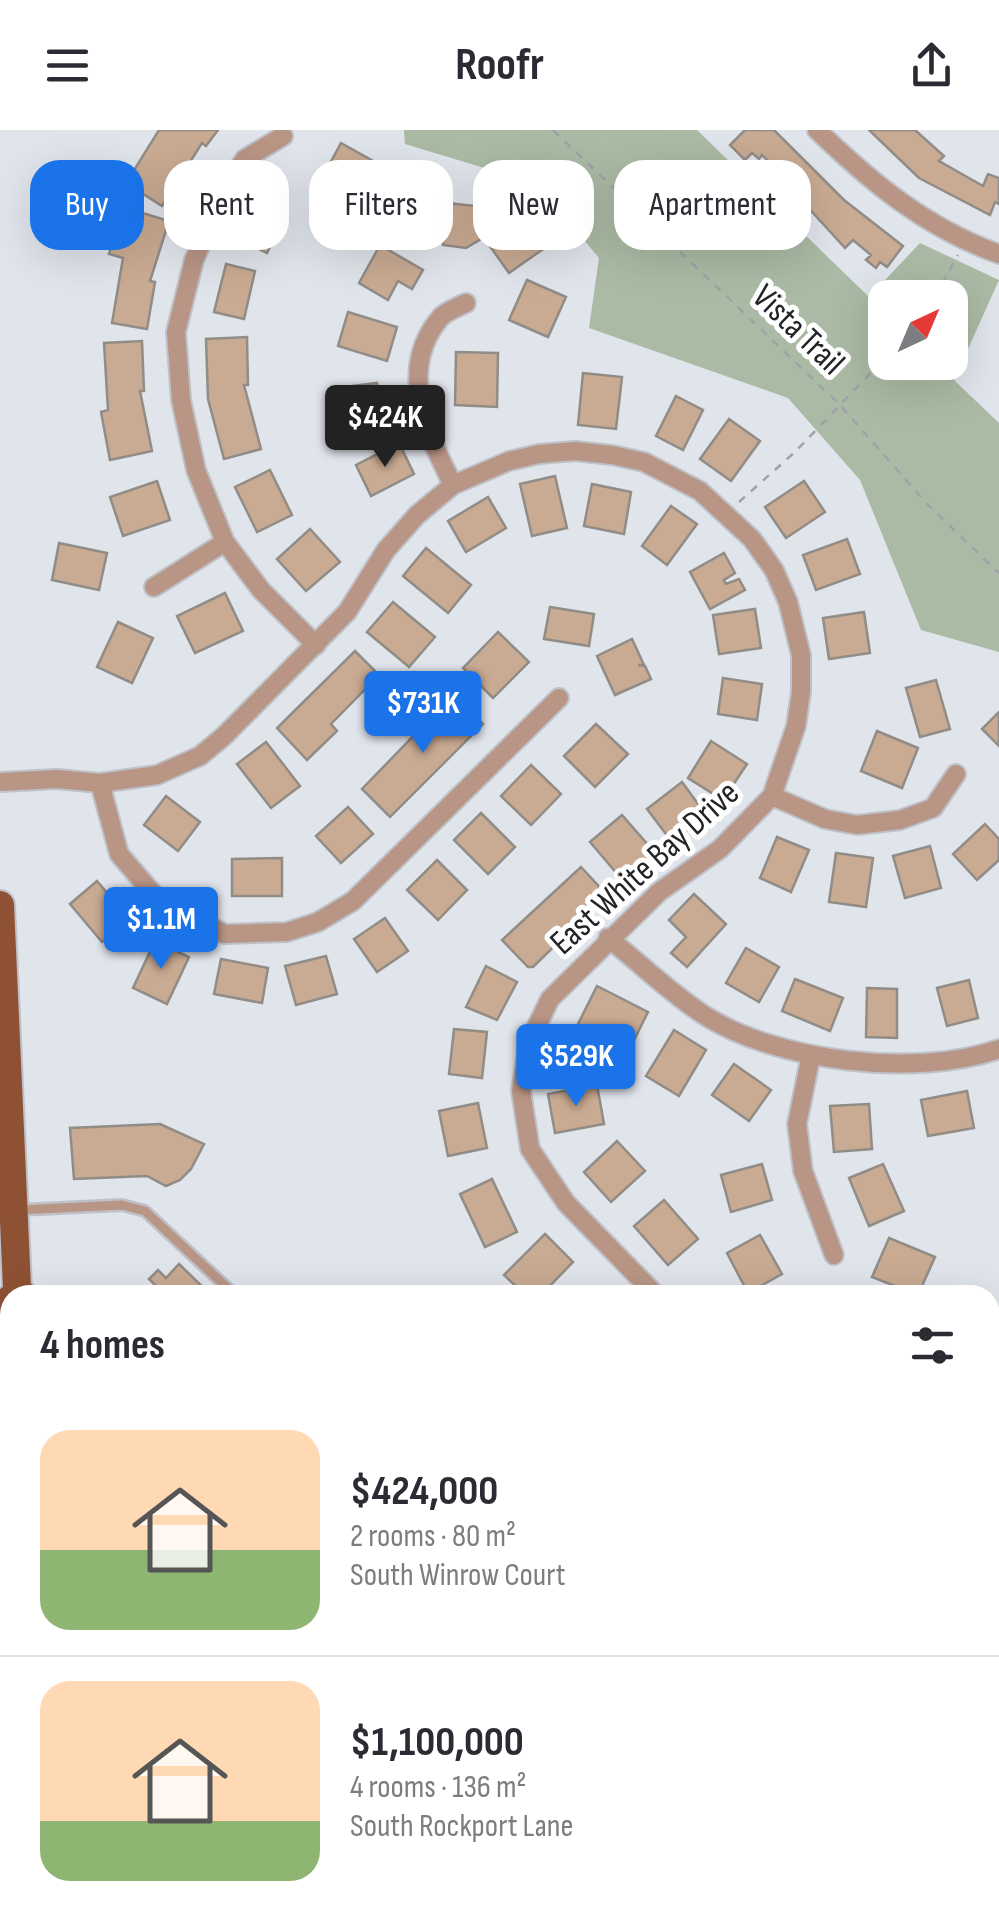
<!DOCTYPE html>
<html lang="en">
<head>
<meta charset="utf-8">
<style>
	body { margin:0; font-family:"Sofia Sans Condensed",sans-serif; background:#f7f7f7; color:#2b2b33; height:100vh; display:flex; flex-direction:column; font-size:38px; white-space:nowrap }
	* { box-sizing:border-box; margin:0 }
	p { font-size:32px; color:#7c7c81 }
	.icon { flex:none; width:55px; height:55px; fill:none; stroke:currentColor; stroke-width:2; stroke-linecap:round; stroke-linejoin:round }
	.map { position:relative; flex:1; overflow:hidden }
	.side { position:absolute; left:0px; top:1155px; width:1000px; height:642px; display:flex; flex-direction:column; background:#fff; border-radius:30px 30px 0 0; box-shadow:0 10px 40px #0002 }
	.side>* { flex:none }
	.guide { position:absolute; left:30px; top:30px; width:940px; height:90px; display:flex; gap:20px }
	.needle { width:65px; rotate:44deg }
	.tools { position:absolute; left:868px; top:150px; display:grid; gap:20px }
	.tools a { display:grid; place-items:center; width:100px; height:100px; border-radius:20px; background:#fff; box-shadow:0 10px 40px #0002; font-size:50px }
	.price { position:absolute; translate:-50% -85px; padding:0 22px; border-radius:10px; background:#1a73e8; color:#fff; font-size:32px; line-height:65px; filter:drop-shadow(0 2px 5px #0008) }
	.price::after { content:''; position:absolute; left:50%; top:60px; width:30px; height:22px; margin-left:-15px; background:inherit; clip-path:polygon(0 0,100% 0,50% 100%) }
	.price.current { background:#222; color:#fff }
	ul { padding:0; list-style:none }
	li { display:flex; align-items:center; gap:30px; height:250px; padding:0 40px }
	li+li { border-top:2px solid #e1e1e2 }
	li span { display:grid; place-items:center; flex:none; width:280px; height:200px; border-radius:30px; color:#555 }
	li>.icon { margin-inline-start:auto }
	span .icon { width:120px; height:120px; fill:#fffc; stroke-width:1 }
	li b { font-size:42px }
	h2 { display:flex; justify-content:space-between; align-items:center; height:120px; padding:0 40px; font-size:42px }
	.pill { padding:0 35px; border-radius:30px; background:#fff; box-shadow:0 10px 40px #0002; font-size:35px; line-height:90px }
	.pill.current { background:#1a73e8; color:#fff }
	header { display:flex; justify-content:space-between; align-items:center; height:130px; padding:0 40px; background:#fff; font-size:45px; font-weight:700 }
	.map>svg:first-child { display:block }
	.green { fill:#aabaa4; fill-rule:evenodd }
	.building { fill:#c9aa92; stroke:#928c87; stroke-width:2.5 }
	.lines { fill:none; stroke-linecap:round; stroke-linejoin:round }
	.lane-casing { stroke:#bec1c8; stroke-width:14 }
	.street-casing { stroke:#bec1c8; stroke-width:22 }
	.secondary-casing { stroke:#bec1c8; stroke-width:30 }
	.primary-casing { stroke:#bec1c8; stroke-width:32 }
	.path { stroke:#9fa3a8; stroke-width:2.5; stroke-dasharray:8 8; stroke-linecap:butt }
	.lane { stroke:#b99585; stroke-width:9 }
	.street { stroke:#b99585; stroke-width:18 }
	.secondary { stroke:#a16e56; stroke-width:25 }
	.primary { stroke:#8f5134; stroke-width:28 }
	.labels { text-anchor:middle; dominant-baseline:central; stroke-width:10; stroke-linejoin:round; paint-order:stroke }
	.street-label { font-size:35px; fill:#222427; stroke:#fff }
</style>
</head>
<body>
<header><svg class="icon" aria-label="menu" viewBox="0 0 24 24"><path d="M4 6h16M4 12h16M4 18h16"/></svg>Roofr<svg class="icon" aria-label="share" viewBox="0 0 24 24"><path d="M12 15V3M7 8l5-5 5 5M5 13v7h14v-7"/></svg></header>
<div class="map">
<svg width="999" height="1796" viewBox="0 0 999 1796">
	<rect width="100%" height="100%" fill="#e0e4eb"/>
	<path class="green" d="M 404,0 L 697,0 L 869,167 L 920,113 L 999,150 L 954,250 L 999,293 L 999,522 L 921,500 L 860,350 L 788,268 L 589,198 L 599,128 L 537,54 L 405,14 ZM 885,168 L 950,168 L 950,232 L 885,232 Z"/>
	<g class="building">
		<polygon points="159,0 218,0 206,16 202,13 162,76 126,53"/>
		<polygon points="745,0 774,0 844,70 903,116 887,137 880,132 876,138 866,130 871,125 853,110 845,118 803,72 807,69 762,25 759,29 752,23 745,30 730,15"/>
		<polygon points="869,0 915,0 944,26 939,31 983,56 988,44 999,48 999,74 995,72 990,85 919,48"/>
		<polygon points="341,13 375,32 353,72 319,54"/>
		<polygon points="256,69 286,84 267,123 236,108"/>
		<polygon points="448,73 484,77 481,109 466,118 443,115"/>
		<polygon points="123,77 169,91 150,151 155,152 147,199 112,193 123,128 109,124"/>
		<polygon points="523,80 549,115 509,143 484,108"/>
		<polygon points="380,115 423,140 412,159 398,151 388,170 359,153"/>
		<polygon points="226,134 255,141 244,189 214,182"/>
		<polygon points="527,150 566,167 548,207 509,190"/>
		<polygon points="348,182 397,197 387,231 338,216"/>
		<polygon points="247,207 248,255 244,255 261,319 224,329 208,269 206,209"/>
		<polygon points="142,211 144,261 140,261 152,321 110,330 101,282 108,280 104,213"/>
		<polygon points="456,222 498,223 497,277 455,275"/>
		<polygon points="583,243 622,247 616,299 578,295"/>
		<polygon points="377,253 382,296 341,301 336,258"/>
		<polygon points="676,266 703,280 683,320 656,306"/>
		<polygon points="729,289 760,311 731,351 700,329"/>
		<polygon points="399,313 414,344 371,366 356,335"/>
		<polygon points="270,340 292,385 257,402 235,357"/>
		<polygon points="555,346 567,398 532,406 520,354"/>
		<polygon points="157,351 170,390 123,406 110,367"/>
		<polygon points="804,351 825,382 786,408 765,377"/>
		<polygon points="592,354 631,362 624,404 584,396"/>
		<polygon points="488,367 506,398 466,422 448,391"/>
		<polygon points="671,376 697,394 667,435 642,416"/>
		<polygon points="310,399 340,432 306,461 277,429"/>
		<polygon points="847,409 860,444 816,460 803,425"/>
		<polygon points="59,413 107,423 99,460 52,450"/>
		<polygon points="426,418 471,455 448,483 403,446"/>
		<polygon points="724,423 735,443 724,450 726,454 739,449 745,460 710,479 690,442"/>
		<polygon points="225,463 243,501 195,523 177,486"/>
		<polygon points="393,472 435,507 409,537 367,502"/>
		<polygon points="550,477 594,484 589,516 544,509"/>
		<polygon points="755,479 761,518 719,524 713,485"/>
		<polygon points="864,482 870,523 829,529 823,488"/>
		<polygon points="118,492 153,508 132,553 97,537"/>
		<polygon points="498,502 529,532 493,568 463,538"/>
		<polygon points="632,509 644,535 638,535 645,536 651,549 615,565 597,526"/>
		<polygon points="355,521 379,545 331,594 337,601 307,630 277,598"/>
		<polygon points="723,548 762,554 757,590 718,584"/>
		<polygon points="936,550 950,599 920,607 906,558"/>
		<polygon points="454,564 483,594 390,687 362,659"/>
		<polygon points="999,582 999,616 982,599"/>
		<polygon points="596,594 628,624 595,657 564,626"/>
		<polygon points="877,601 918,618 902,658 861,641"/>
		<polygon points="711,611 747,634 723,670 688,648"/>
		<polygon points="266,612 300,656 271,678 237,634"/>
		<polygon points="531,635 561,664 531,695 501,666"/>
		<polygon points="682,652 707,686 672,712 647,679"/>
		<polygon points="166,666 200,692 178,721 144,695"/>
		<polygon points="348,677 373,704 341,733 316,706"/>
		<polygon points="481,683 515,717 488,744 454,710"/>
		<polygon points="622,685 656,724 624,752 590,712"/>
		<polygon points="985,694 999,709 999,730 977,750 953,724"/>
		<polygon points="777,707 809,720 791,762 760,748"/>
		<polygon points="930,716 941,758 905,768 893,726"/>
		<polygon points="836,723 873,728 866,777 829,772"/>
		<polygon points="282,728 282,766 232,766 232,729"/>
		<polygon points="437,730 467,760 438,790 407,760"/>
		<polygon points="581,737 607,765 533,837 528,837 502,810"/>
		<polygon points="97,751 129,789 102,812 70,774"/>
		<polygon points="694,764 726,794 687,837 671,823 686,807 669,790"/>
		<polygon points="385,788 408,821 377,842 354,809"/>
		<polygon points="155,811 189,827 167,874 133,858"/>
		<polygon points="746,818 779,837 759,872 726,853"/>
		<polygon points="326,826 337,864 296,875 285,836"/>
		<polygon points="221,829 268,838 262,873 214,864"/>
		<polygon points="486,836 517,852 497,890 466,877"/>
		<polygon points="795,849 843,868 830,901 782,881"/>
		<polygon points="969,850 978,888 947,896 937,858"/>
		<polygon points="597,856 648,882 627,924 576,898"/>
		<polygon points="867,858 897,859 897,908 866,907"/>
		<polygon points="454,899 487,902 482,948 449,944"/>
		<polygon points="674,900 706,920 679,966 646,946"/>
		<polygon points="734,934 771,960 749,991 712,965"/>
		<polygon points="597,955 604,994 555,1003 548,964"/>
		<polygon points="967,961 974,998 928,1006 921,970"/>
		<polygon points="478,973 487,1018 448,1026 439,981"/>
		<polygon points="869,974 872,1019 834,1022 830,976"/>
		<polygon points="160,994 204,1014 191,1039 180,1050 166,1056 147,1046 74,1049 70,998"/>
		<polygon points="617,1011 645,1041 611,1072 584,1042"/>
		<polygon points="762,1034 772,1070 731,1082 721,1045"/>
		<polygon points="883,1034 904,1081 869,1096 849,1048"/>
		<polygon points="492,1049 517,1102 485,1117 460,1064"/>
		<polygon points="664,1070 698,1109 668,1135 634,1096"/>
		<polygon points="545,1104 573,1132 541,1165 525,1165 504,1145"/>
		<polygon points="760,1105 782,1144 748,1163 727,1123"/>
		<polygon points="889,1108 935,1127 918,1165 872,1147"/>
		<polygon points="179,1134 211,1165 149,1165 157,1157 149,1149 158,1140 166,1148"/>
	</g>
	<g class="lines">
		<defs>
			<g id="lane">
				<polyline points="18,1080 122,1075 145,1081 235,1165"/>
				<polyline points="0,1718 10,1723"/>
				<polyline points="118,1788 120,1796"/>
				<polyline points="280,1788 288,1796"/>
				<polyline points="182,1796 190,1788"/>
				<polyline points="314,1796 322,1788"/>
			</g>
			<g id="street">
				<path d="M 817,0 C 872,53 926,98 999,124"/>
				<polyline points="283,6 245,29 228,53 194,130 176,202 181,270 196,340 225,412 261,460 316,515"/>
				<path d="M 453,355 C 428,305 396,240 440,188 C 446,181 458,177 466,173"/>
				<polyline points="154,457 225,412"/>
				<polyline points="0,652 57,649 100,653 157,645 200,626 224,606 347,482 386,420 417,385 453,355 509,331 539,324 575,321 612,325 644,332 700,361 752,409 774,440 788,472 801,525 801,562 796,596 772,666 720,719 659,762 550,869 529,912 521,961 530,1019 566,1073 656,1165"/>
				<polyline points="100,653 119,724 162,774 225,804 287,802 318,792 353,771 559,568"/>
				<polyline points="772,666 825,689 857,695 900,690 933,678 956,644"/>
				<path d="M 608,808 C 640,833 670,863 704,885 C 777,932 917,948 999,919"/>
				<polyline points="811,925 797,994 803,1041 834,1125"/>
				<polyline points="990,1450 999,1442"/>
				<polyline points="990,1680 999,1677"/>
				<polyline points="886,1796 889,1788"/>
			</g>
			<polyline id="secondary" points="990,1233 999,1224"/>
			<g id="primary">
				<polyline points="0,775 17,1158 22,1165"/>
				<polyline points="10,1169 5,1178 10,1319"/>
				<polyline points="0,1480 10,1480"/>
				<polyline points="0,1517 10,1516"/>
				<polyline points="0,1568 10,1589"/>
				<polyline points="48,1788 50,1796"/>
			</g>
		</defs>
		<use href="#lane" class="lane-casing"/>
		<use href="#street" class="street-casing"/>
		<use href="#secondary" class="secondary-casing"/>
		<use href="#primary" class="primary-casing"/>
		<g class="path">
			<polyline points="553,0 840,275 928,375 999,443"/>
			<polyline points="934,168 958,125"/>
			<polyline points="739,372 795,322 885,228"/>
		</g>
		<use href="#lane" class="lane"/>
		<use href="#street" class="street"/>
		<use href="#secondary" class="secondary"/>
		<use href="#primary" class="primary"/>
	</g>
	<g class="labels">
		<g class="street-label">
			<text transform="translate(798 200) rotate(44)">Vista Trail</text>
			<text transform="translate(645 738) rotate(-42)">East White Bay Drive</text>
		</g>
	</g>
</svg>
<div class="tools">
<a><svg class="needle" viewBox="-14 -14 28 28"><path d="M0-13l5 13h-10z" fill="#e53935"/><path d="M0 13l5-13h-10z" fill="#7c7c81"/></svg></a>
</div>
<b class="price current" style="left:385px;top:340px">$424K</b>
<b class="price" style="left:423px;top:626px">$731K</b>
<b class="price" style="left:161px;top:842px">$1.1M</b>
<b class="price" style="left:576px;top:979px">$529K</b>
<div class="guide">
<a class="pill current">Buy</a>
<a class="pill">Rent</a>
<a class="pill">Filters</a>
<a class="pill">New</a>
<a class="pill">Apartment</a>
</div>
<section class="side">
<h2>4 homes<svg class="icon" aria-label="filters" viewBox="0 0 24 24"><path d="M4 7h16M4 17h16"/><circle cx="9" cy="7" r="2"/><circle cx="15" cy="17" r="2"/></svg></h2>
<ul>
<li><span style="background:linear-gradient(#ffd9b3 60%,#8fb573 0)"><svg class="icon" aria-label="home" viewBox="0 0 24 24"><path d="M3 11l9-7 9 7M6 9v11h12V9"/></svg></span><div><b>$424,000</b><p>2 rooms · 80 m²</p><p>South Winrow Court</p></div></li>
<li><span style="background:linear-gradient(#ffd9b3 70%,#8fb573 0)"><svg class="icon" aria-label="home" viewBox="0 0 24 24"><path d="M3 11l9-7 9 7M6 9v11h12V9"/></svg></span><div><b>$1,100,000</b><p>4 rooms · 136 m²</p><p>South Rockport Lane</p></div></li>
</ul>
</section>
</div>
</body>
</html>
